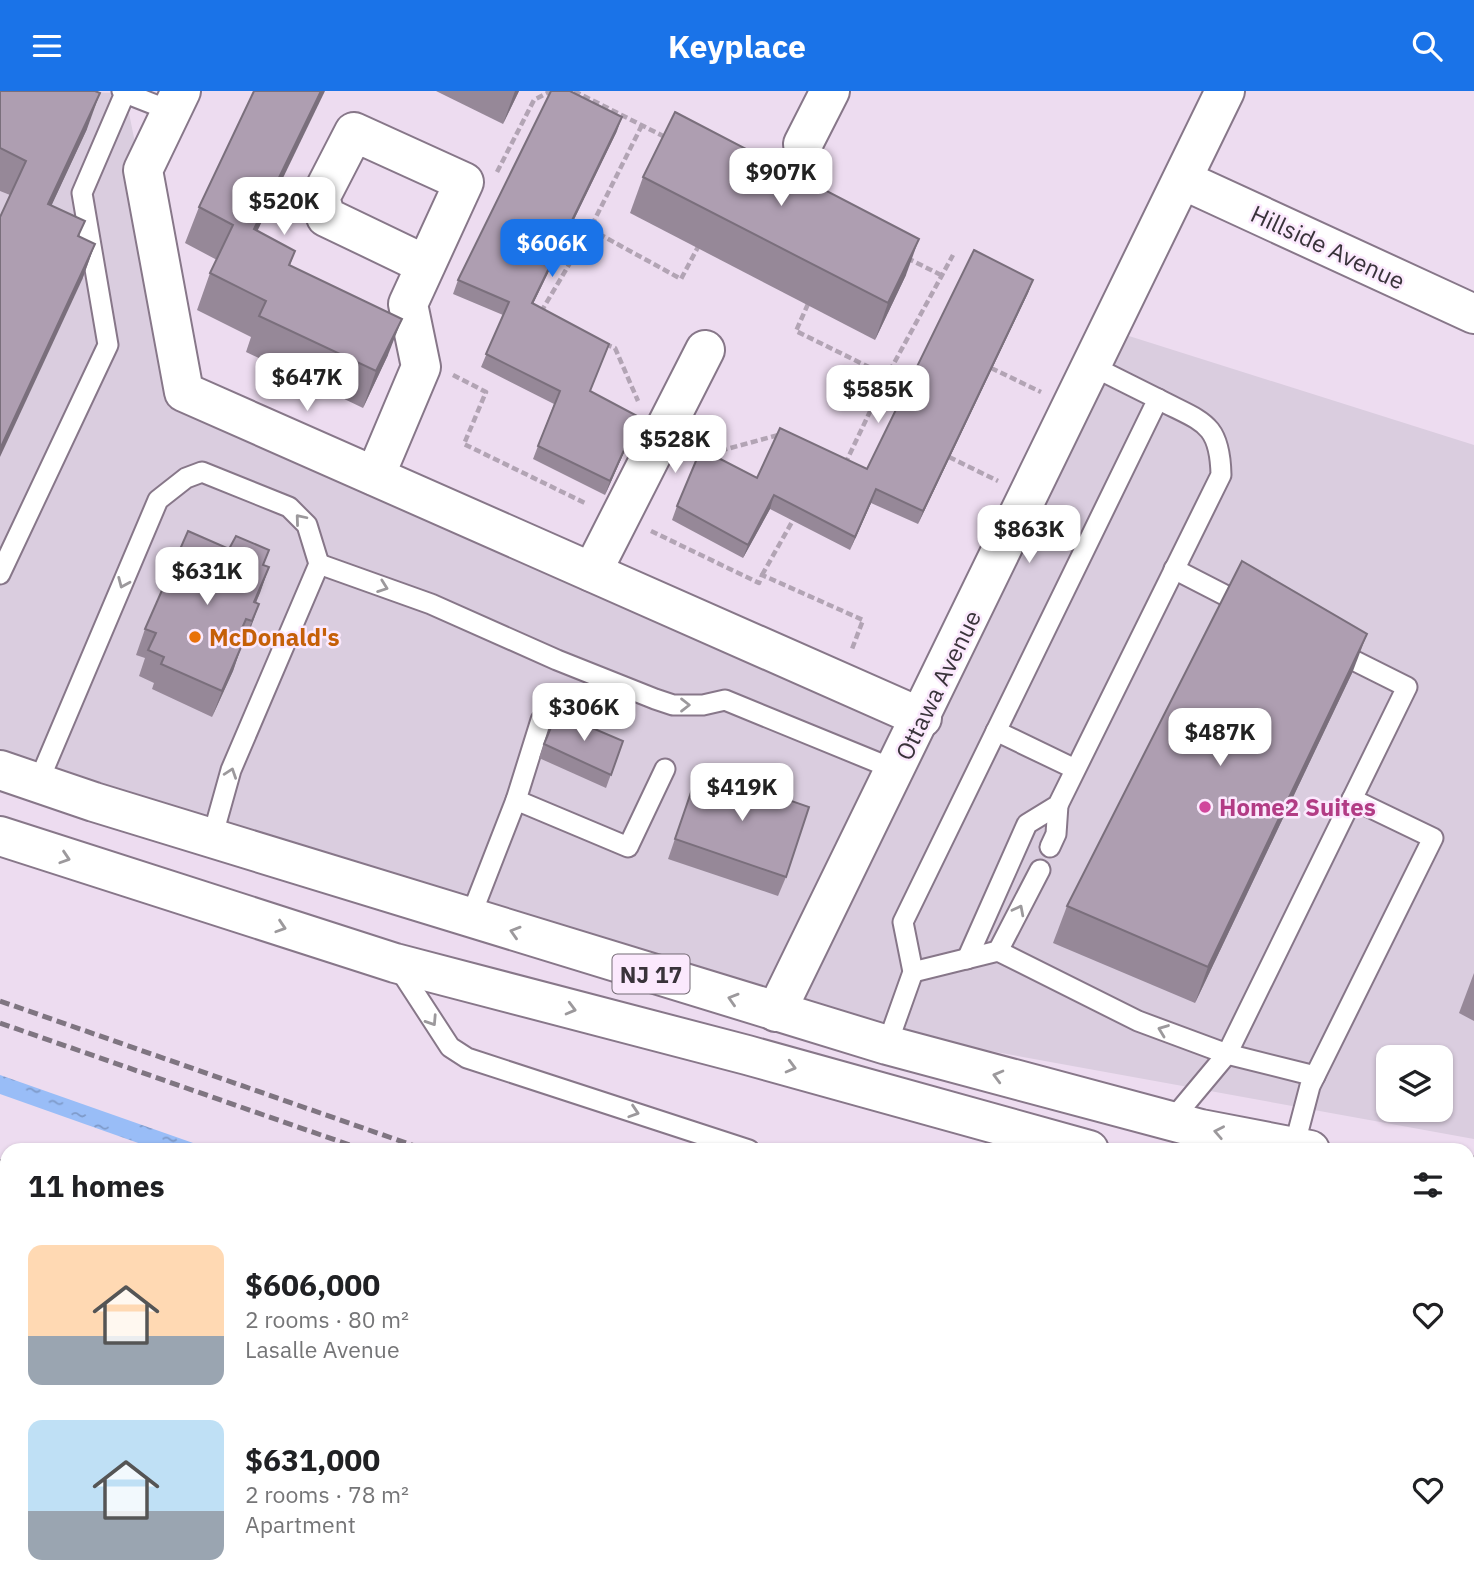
<!DOCTYPE html>
<html lang="en">
<head>
<meta charset="utf-8">
<style>
	body { margin:0; font-family:"IBM Plex Sans",sans-serif; background:#f6f6f6; color:#202124; height:100vh; display:flex; flex-direction:column; font-size:26px; white-space:nowrap }
	* { box-sizing:border-box; margin:0 }
	p { font-size:23px; color:#757577 }
	.icon { flex:none; width:38px; height:38px; fill:none; stroke:currentColor; stroke-width:2; stroke-linecap:round; stroke-linejoin:round }
	.map { position:relative; flex:1; overflow:hidden }
	.panel { position:absolute; left:0px; top:1052px; width:1475px; height:450px; display:flex; flex-direction:column; background:#fff; border-radius:21px 21px 0 0; box-shadow:0 2px 5px #0004 }
	.panel>* { flex:none }
	.controls { position:absolute; left:1376px; top:954px; display:grid; gap:14px }
	.controls a { display:grid; place-items:center; width:77px; height:77px; border-radius:14px; background:#fff; box-shadow:0 2px 5px #0004; font-size:35px }
	.price { position:absolute; translate:-50% -60px; padding:0 16px; border-radius:14px; background:#fff; color:#222; font-size:23px; line-height:46px; filter:drop-shadow(0 2px 4px #0008) }
	.price::after { content:''; position:absolute; left:50%; top:42px; width:21px; height:16px; margin-left:-10px; background:inherit; clip-path:polygon(0 0,100% 0,50% 100%) }
	.price.on { background:#1a73e8; color:#fff }
	ul { padding:0; list-style:none }
	li { display:flex; align-items:center; gap:21px; height:175px; padding:0 28px }
	li span { display:grid; place-items:center; flex:none; width:196px; height:140px; border-radius:14px; color:#555 }
	li>.icon { margin-inline-start:auto }
	span .icon { width:84px; height:84px; fill:#fffc; stroke-width:1 }
	li b { font-size:30px }
	h2 { display:flex; justify-content:space-between; align-items:center; height:84px; padding:0 28px; font-size:30px }
	header { display:flex; justify-content:space-between; align-items:center; height:91px; padding:0 28px; background:#1a73e8; color:#fff; font-size:32px; font-weight:700 }
	.map>svg:first-child { display:block }
	.commercial { fill:#dacddf; fill-rule:evenodd }
	.water { fill:url(#water-ripples) }
	.lines { fill:none; stroke-linecap:round; stroke-linejoin:round }
	.lane-casing { stroke:#877789; stroke-width:23 }
	.street-casing { stroke:#877789; stroke-width:42 }
	.secondary-casing { stroke:#877789; stroke-width:42 }
	.highway-casing { stroke:#877789; stroke-width:42 }
	.path { stroke:#b2a4b4; stroke-width:4.5; stroke-dasharray:7 3.5; stroke-linecap:butt }
	.lane { stroke:#fff; stroke-width:19 }
	.street { stroke:#fff; stroke-width:38 }
	.secondary { stroke:#fff; stroke-width:38 }
	.highway { stroke:#fff; stroke-width:38 }
	.rail { stroke:#7f7581; stroke-width:5; stroke-dasharray:10 5; stroke-linecap:butt }
	.wall { fill:#968898 }
	.shaded-wall { fill:#7a6f7c }
	.building { fill:#ae9eb1; stroke:#7a6f7c; stroke-width:2 }
	.oneway { stroke:#9c999c }
	.food-dot { fill:#e8710a; stroke:#fbe9fd; stroke-width:2.5 }
	.hotel-dot { fill:#d1479c; stroke:#fbe9fd; stroke-width:2.5 }
	.labels { text-anchor:middle; dominant-baseline:central; stroke-width:5; stroke-linejoin:round; paint-order:stroke }
	.shield { fill:#fbe9fd; stroke:#736a74; stroke-width:2 }
	.shield-label { font-size:23px; font-weight:bold; fill:#39333a }
	.street-label { font-size:24px; fill:#39333a; stroke:#fbe9fd }
	.food-label { font-size:24px; font-weight:bold; fill:#c56008; stroke:#fbe9fd; text-anchor:start }
	.hotel-label { font-size:24px; font-weight:bold; fill:#b23c85; stroke:#fbe9fd; text-anchor:start }
</style>
</head>
<body>
<header><svg class="icon" aria-label="menu" viewBox="0 0 24 24"><path d="M4 6h16M4 12h16M4 18h16"/></svg>Keyplace<svg class="icon" aria-label="search" viewBox="0 0 24 24"><circle cx="10" cy="10" r="6"/><path d="M15 15l6 6"/></svg></header>
<div class="map">
<svg width="1474" height="1501" viewBox="0 0 1474 1501">
	<defs>
		<pattern id="water-ripples" width="26" height="14" patternUnits="userSpaceOnUse" patternTransform="scale(1.75)"><rect width="26" height="14" fill="#99bdf7"/><path d="M2 4q2-2 4 0t4 0M15 11q2-2 4 0t4 0" fill="none" stroke="#7e9ac9"/></pattern>
	</defs>
	<rect width="100%" height="100%" fill="#eddcf0"/>
	<g class="commercial">
		<path d="M 0,0 L 125,2 L 185,301 L 921,627 L 1110,239 L 1474,354 L 1474,1048 L 776,921 L 0,668 ZM 1388,966 L 1440,966 L 1440,1018 L 1388,1018 Z"/>
		<polygon points="0,1105 7,1107 7,1494 1032,1494 1049,1501 0,1501"/>
	</g>
	<polygon class="water" points="0,984 213,1059 158,1059 0,1003"/>
	<g class="lines">
		<defs>
			<g id="lane">
				<polyline points="125,2 171,20"/>
				<polyline points="319,473 431,513 557,569 655,608 673,614 703,614 725,609 896,679"/>
				<polyline points="1174,478 1248,516"/>
				<polyline points="0,483 108,254 82,102 125,2 122,0"/>
				<polyline points="996,640 1075,678"/>
				<polyline points="38,692 158,409 186,387 202,381 289,416 307,434 319,473 231,679 212,747"/>
				<polyline points="516,709 541,629"/>
				<polyline points="1050,756 1056,743 1058,714"/>
				<polyline points="470,827 516,709 628,756 665,678"/>
				<polyline points="998,860 1040,779"/>
				<path d="M 967,868 L 1027,733 L 1058,714 L 1221,384 C 1220,330 1201,331 1158,308"/>
				<polyline points="398,876 450,956 467,967 749,1059"/>
				<polyline points="913,881 998,860 1138,930 1227,963 1315,985"/>
				<polyline points="887,954 913,881 903,831 1158,308 1092,275"/>
				<polyline points="1171,1030 1227,963 1407,596 1335,560"/>
				<polyline points="1294,1056 1310,995 1433,747 1352,708"/>
				<polyline points="1468,1245 1474,1246"/>
				<polyline points="1468,1277 1474,1268"/>
				<polyline points="857,1494 876,1501"/>
				<polyline points="559,1501 562,1494"/>
				<polyline points="668,1501 670,1494"/>
				<polyline points="753,1501 756,1494"/>
				<polyline points="810,1501 813,1494"/>
			</g>
			<g id="street">
				<polyline points="181,0 143,79 184,301 922,627"/>
				<polyline points="803,53 830,0"/>
				<polyline points="1183,89 1474,223"/>
				<polyline points="375,385 421,276 408,213 464,91 354,41 320,107 326,126 426,174"/>
				<polyline points="592,481 705,259"/>
				<polyline points="776,921 1225,0"/>
				<polyline points="1020,1501 1022,1494"/>
			</g>
			<g id="secondary">
				<polyline points="0,1089 7,1092"/>
				<polyline points="1166,1494 1191,1501"/>
			</g>
			<g id="highway">
				<polyline points="0,679 94,711 887,954 1201,1038 1310,1059"/>
				<polyline points="0,745 395,872 747,964 1089,1059"/>
				<polyline points="1468,1085 1474,1086"/>
				<polyline points="1468,1163 1474,1164"/>
			</g>
		</defs>
		<use href="#lane" class="lane-casing"/>
		<use href="#street" class="street-casing"/>
		<use href="#secondary" class="secondary-casing"/>
		<use href="#highway" class="highway-casing"/>
		<g class="path">
			<polyline points="574,0 667,47"/>
			<polyline points="642,34 590,138 681,188 698,156"/>
			<polyline points="497,81 534,9 551,0"/>
			<polyline points="907,167 943,185"/>
			<polyline points="808,213 796,240 887,285 953,164"/>
			<polyline points="541,221 590,138"/>
			<polyline points="605,253 615,257 638,310"/>
			<polyline points="991,277 1041,301"/>
			<polyline points="453,284 486,301 464,353 587,413"/>
			<polyline points="949,366 998,390"/>
			<polyline points="690,368 782,343"/>
			<polyline points="845,373 887,285"/>
			<polyline points="651,440 759,492 762,484 863,529 852,558"/>
			<polyline points="762,484 792,431"/>
		</g>
		<use href="#lane" class="lane"/>
		<use href="#street" class="street"/>
		<use href="#secondary" class="secondary"/>
		<use href="#highway" class="highway"/>
		<g class="rail">
			<polyline points="0,910 426,1059"/>
			<polyline points="0,932 364,1059"/>
			<polyline points="1468,1423 1474,1425"/>
			<polyline points="1468,1435 1474,1437"/>
		</g>
	</g>
	<g class="wall">
		<polygon points="0,0 87,38 51,115 79,145 95,153 82,189 10,104 0,100"/>
		<polygon points="436,0 519,0 503,33"/>
		<polygon points="617,40 533,213 590,300 634,339 605,404 533,368 554,313 481,276 503,224 453,203 458,189"/>
		<polygon points="643,86 906,184 875,249 630,122"/>
		<polygon points="199,116 257,140 295,160 290,174 388,264 363,317 246,261 251,246 197,219 210,182 217,169 185,152"/>
		<polygon points="1033,189 1028,202 918,433 871,412 850,459 770,418 743,467 672,429 677,415 757,387 867,378"/>
		<polygon points="263,474 269,476 256,512 250,539 242,556 241,556 233,580 212,626 152,598 154,592 139,585 145,567 136,564 145,538"/>
		<polygon points="1353,580 1195,912 1053,852 1067,815"/>
		<polygon points="623,650 606,697 539,667 544,653"/>
		<polygon points="699,678 786,786 778,805 668,768"/>
		<polygon points="1474,882 1474,930 1459,922"/>
	</g>
	<g class="shaded-wall">
		<polygon points="321,0 325,0 241,174 254,138"/>
		<polygon points="515,0 519,0 503,33"/>
		<polygon points="100,2 87,38 35,150 48,113"/>
		<polygon points="622,26 617,40 527,225 532,212"/>
		<polygon points="919,148 906,184 875,249 888,212"/>
		<polygon points="95,153 82,189 0,366 0,358"/>
		<polygon points="1033,189 1028,202 918,433 923,420"/>
		<polygon points="402,228 388,264 363,317 376,280"/>
		<polygon points="639,326 634,339 605,404 610,390"/>
		<polygon points="876,398 871,412 850,459 855,446"/>
		<polygon points="774,404 770,418 743,467 748,454"/>
		<polygon points="269,476 260,502 248,529 254,511"/>
		<polygon points="259,513 250,539 242,556 252,530"/>
		<polygon points="1367,543 1353,580 1195,912 1208,876"/>
		<polygon points="242,554 233,580 212,626 222,600"/>
	</g>
	<g class="building">
		<polygon points="0,0 95,0 100,2 48,113 85,130 78,145 95,153 0,358 0,126 26,70 0,57"/>
		<polygon points="254,0 321,0 254,138 295,160 289,174 402,228 376,280 259,225 266,210 210,182 233,134 199,116"/>
		<polygon points="551,0 570,0 622,26 532,212 609,253 590,300 639,326 610,390 538,355 560,300 486,263 509,211 458,189"/>
		<polygon points="675,21 919,148 888,212 643,86"/>
		<polygon points="974,159 1033,189 923,420 876,398 855,446 774,404 748,454 677,415 701,358 757,387 780,337 867,378"/>
		<polygon points="188,440 229,458 236,445 269,459 263,474 269,476 254,511 259,513 252,530 246,528 236,551 242,554 222,600 161,573 164,566 148,559 156,542 145,538"/>
		<polygon points="1242,470 1367,543 1208,876 1067,815"/>
		<polygon points="557,622 623,650 611,684 544,653"/>
		<polygon points="699,678 809,716 786,786 675,748"/>
		<polygon points="0,1124 7,1126 7,1494 543,1494 541,1501 0,1501"/>
	</g>
	<defs><path id="oneway-chevron" d="M-2-3.5L2.5 0L-2 3.5" fill="none" stroke-width="1.6" stroke-linecap="round" stroke-linejoin="round" transform="scale(1.75)"/></defs>
	<g class="oneway">
		<use href="#oneway-chevron" transform="translate(300 428) rotate(-130)"/>
		<use href="#oneway-chevron" transform="translate(123 492) rotate(113)"/>
		<use href="#oneway-chevron" transform="translate(383 496) rotate(20)"/>
		<use href="#oneway-chevron" transform="translate(685 614)"/>
		<use href="#oneway-chevron" transform="translate(231 682) rotate(-71)"/>
		<use href="#oneway-chevron" transform="translate(65 767) rotate(18)"/>
		<use href="#oneway-chevron" transform="translate(1019 819) rotate(-63)"/>
		<use href="#oneway-chevron" transform="translate(281 836) rotate(18)"/>
		<use href="#oneway-chevron" transform="translate(515 841) rotate(-163)"/>
		<use href="#oneway-chevron" transform="translate(733 908) rotate(-163)"/>
		<use href="#oneway-chevron" transform="translate(571 918) rotate(15)"/>
		<use href="#oneway-chevron" transform="translate(432 930) rotate(57)"/>
		<use href="#oneway-chevron" transform="translate(1163 939) rotate(-159)"/>
		<use href="#oneway-chevron" transform="translate(791 976) rotate(15)"/>
		<use href="#oneway-chevron" transform="translate(998 985) rotate(-165)"/>
		<use href="#oneway-chevron" transform="translate(634 1021) rotate(18)"/>
		<use href="#oneway-chevron" transform="translate(1219 1041) rotate(-169)"/>
	</g>
	<circle class="food-dot" cx="195" cy="546" r="7"/>
	<circle class="hotel-dot" cx="1205" cy="716" r="7"/>
	<g class="labels">
		<rect class="shield" x="612.5" y="863.5" width="77" height="39" rx="5"/>
		<g class="shield-label">
			<text x="651" y="883">NJ 17</text>
		</g>
		<g class="street-label">
			<text transform="translate(1328 156) rotate(25)">Hillside Avenue</text>
			<text transform="translate(938 594) rotate(-64)">Ottawa Avenue</text>
		</g>
		<g class="food-label">
			<text x="209" y="546">McDonald's</text>
		</g>
		<g class="hotel-label">
			<text x="1219" y="716">Home2 Suites</text>
		</g>
	</g>
</svg>
<div class="controls">
<a><svg class="icon" aria-label="layers" viewBox="0 0 24 24"><path d="M12 4l9 5-9 5-9-5zM3 14l9 5 9-5"/></svg></a>
</div>
<b class="price" style="left:781px;top:117px">$907K</b>
<b class="price" style="left:284px;top:146px">$520K</b>
<b class="price on" style="left:552px;top:188px">$606K</b>
<b class="price" style="left:307px;top:322px">$647K</b>
<b class="price" style="left:878px;top:334px">$585K</b>
<b class="price" style="left:675px;top:384px">$528K</b>
<b class="price" style="left:1029px;top:474px">$863K</b>
<b class="price" style="left:207px;top:516px">$631K</b>
<b class="price" style="left:584px;top:652px">$306K</b>
<b class="price" style="left:1220px;top:677px">$487K</b>
<b class="price" style="left:742px;top:732px">$419K</b>
<section class="panel">
<h2>11 homes<svg class="icon" aria-label="filters" viewBox="0 0 24 24"><path d="M4 7h16M4 17h16"/><circle cx="9" cy="7" r="2"/><circle cx="15" cy="17" r="2"/></svg></h2>
<ul>
<li><span style="background:linear-gradient(#ffd9b3 65%,#9aa5b1 0)"><svg class="icon" aria-label="home" viewBox="0 0 24 24"><path d="M3 11l9-7 9 7M6 9v11h12V9"/></svg></span><div><b>$606,000</b><p>2 rooms · 80 m²</p><p>Lasalle Avenue</p></div><svg class="icon" aria-label="heart" viewBox="0 0 24 24"><path d="M12 20l-8-8c-3-5 5-10 8-4 3-6 11-1 8 4z"/></svg></li>
<li><span style="background:linear-gradient(#bfe0f5 65%,#9aa5b1 0)"><svg class="icon" aria-label="home" viewBox="0 0 24 24"><path d="M3 11l9-7 9 7M6 9v11h12V9"/></svg></span><div><b>$631,000</b><p>2 rooms · 78 m²</p><p>Apartment</p></div><svg class="icon" aria-label="heart" viewBox="0 0 24 24"><path d="M12 20l-8-8c-3-5 5-10 8-4 3-6 11-1 8 4z"/></svg></li>
</ul>
</section>
</div>
</body>
</html>
